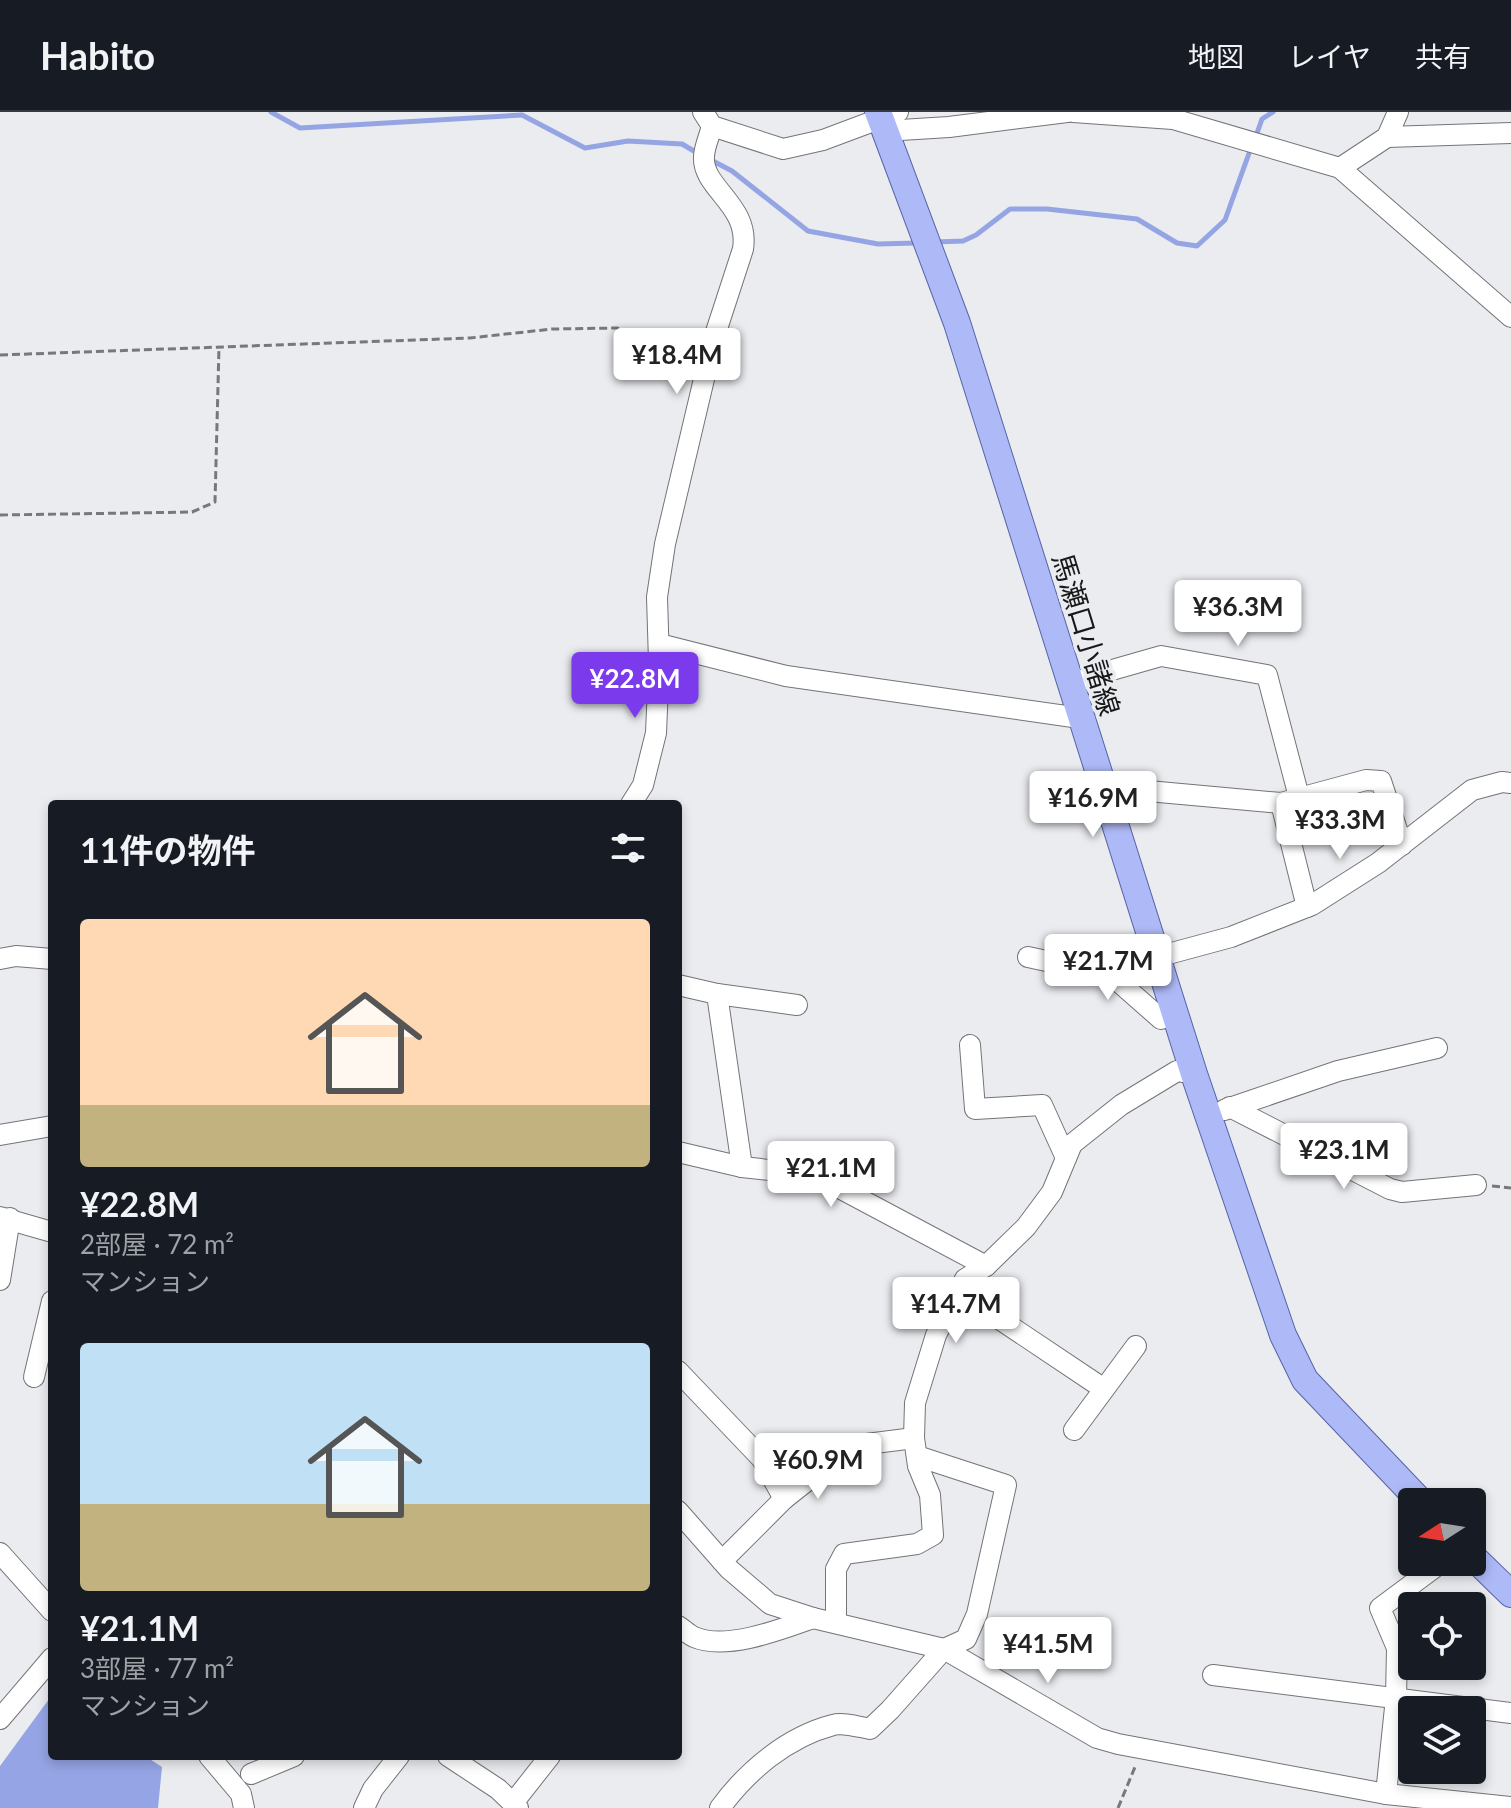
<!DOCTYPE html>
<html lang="ja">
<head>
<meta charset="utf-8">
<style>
	body { margin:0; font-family:Lato,"Noto Sans JP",sans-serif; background:#242831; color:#f1f3f6; height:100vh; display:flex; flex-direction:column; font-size:30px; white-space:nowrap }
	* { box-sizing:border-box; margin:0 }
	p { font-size:26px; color:#9ea1a6 }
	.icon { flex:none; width:44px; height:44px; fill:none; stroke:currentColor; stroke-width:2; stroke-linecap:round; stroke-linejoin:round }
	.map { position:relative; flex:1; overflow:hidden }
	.details { position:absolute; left:48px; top:688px; width:634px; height:960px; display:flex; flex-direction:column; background:#171b24; border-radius:8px; box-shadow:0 4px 12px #0003 }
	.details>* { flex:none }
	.needle { width:52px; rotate:258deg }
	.fabs { position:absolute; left:1398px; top:1376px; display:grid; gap:16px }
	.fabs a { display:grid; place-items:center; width:88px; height:88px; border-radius:8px; background:#171b24; box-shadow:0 4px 12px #0003; font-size:40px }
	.price { position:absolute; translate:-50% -68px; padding:0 18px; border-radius:8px; background:#fff; color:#222; font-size:26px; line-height:52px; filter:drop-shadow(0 2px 4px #0008) }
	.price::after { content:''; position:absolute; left:50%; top:48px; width:24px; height:18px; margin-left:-12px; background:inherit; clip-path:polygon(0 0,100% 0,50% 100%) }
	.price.current { background:#7c3aed; color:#fff }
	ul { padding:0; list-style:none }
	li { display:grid; align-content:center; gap:16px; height:424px; padding:0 32px }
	li span { display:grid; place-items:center; height:248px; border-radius:8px; color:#555 }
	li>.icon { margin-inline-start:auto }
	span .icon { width:144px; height:144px; fill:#fffc; stroke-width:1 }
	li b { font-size:34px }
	h2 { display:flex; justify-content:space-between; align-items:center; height:96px; padding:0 32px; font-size:34px }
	header { display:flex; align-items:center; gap:48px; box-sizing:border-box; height:112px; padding:0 40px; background:#171b24; border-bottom:2px solid #363941 }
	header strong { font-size:38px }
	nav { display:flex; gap:44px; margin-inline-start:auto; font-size:28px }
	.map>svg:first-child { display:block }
	.forest { fill:#95a4e4 }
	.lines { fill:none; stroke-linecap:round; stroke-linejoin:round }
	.stream { stroke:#95a5e4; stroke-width:5 }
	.minor-casing { stroke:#737478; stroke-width:22 }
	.major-casing { stroke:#5663a6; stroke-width:28 }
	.path { stroke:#77787b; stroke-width:3; stroke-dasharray:8 4; stroke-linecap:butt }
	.minor { stroke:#fff; stroke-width:20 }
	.major { stroke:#aebaf7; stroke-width:26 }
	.labels { text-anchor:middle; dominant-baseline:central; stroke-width:7; stroke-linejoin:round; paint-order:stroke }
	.street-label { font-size:28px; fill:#181819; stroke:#eaecf0 }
</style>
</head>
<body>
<header>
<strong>Habito</strong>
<nav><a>地図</a><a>レイヤ</a><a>共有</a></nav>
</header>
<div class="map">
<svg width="1511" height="1696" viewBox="0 0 1511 1696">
	<rect width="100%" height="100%" fill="#eaecf0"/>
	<polygon class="forest" points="52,1583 52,1644 145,1644 162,1655 158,1696 0,1696 0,1654"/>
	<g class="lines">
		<g class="stream">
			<polyline points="271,0 300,16 522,3 585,36 628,29 682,32 699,42"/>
			<polyline points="1256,24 1262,7 1273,0"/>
			<polyline points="711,48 732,59 808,119 878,132 917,131"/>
			<polyline points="935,130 963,129 976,123 1010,97 1047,97 1137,107 1177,131 1197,134 1225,108 1252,33"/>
		</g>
		<defs>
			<g id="minor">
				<polyline points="703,0 712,14 783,37 823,28 898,0"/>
				<polyline points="1073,0 1173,7 1340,56 1511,205"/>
				<polyline points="884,19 949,15 1067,0"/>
				<polyline points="1387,25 1511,21"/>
				<polyline points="1340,56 1387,25 1398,0"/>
				<polyline points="659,532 786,564 1080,606"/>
				<polyline points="1070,574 1091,564 1161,544 1267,563 1299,685"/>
				<polyline points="1105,682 1148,679 1281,691 1366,668 1381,669 1402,733"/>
				<polyline points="1281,691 1307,795"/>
				<path d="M 631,692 L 643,673 L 656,621 L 659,550 L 657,485 L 665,432 L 713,229 L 743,137 C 750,93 702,76 704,45 C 704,35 710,23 712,14"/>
				<polyline points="1028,845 1111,863 1161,907 1175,903"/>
				<polyline points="1157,845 1231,825 1312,793 1378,751 1472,678 1502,670 1511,671"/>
				<polyline points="0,847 16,844 52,847"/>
				<polyline points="678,873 717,882 742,1055"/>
				<polyline points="717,882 797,893"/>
				<polyline points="970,933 975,997 1042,993 1066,1046"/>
				<polyline points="1230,995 1390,1077 1402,1080 1476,1073"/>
				<polyline points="1224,998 1338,959 1437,936"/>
				<polyline points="0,1023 52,1014"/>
				<polyline points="678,1040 742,1055 815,1063 986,1154"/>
				<polyline points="0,1105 52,1120"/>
				<polyline points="0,1168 10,1106"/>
				<polyline points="959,1180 1104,1277"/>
				<polyline points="678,1259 762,1347 784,1387"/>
				<polyline points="34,1265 52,1189"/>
				<polyline points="1074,1318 1136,1234"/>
				<polyline points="678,1399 729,1457 770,1492 813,1506 944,1537 1097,1626 1118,1632 1386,1682 1511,1695"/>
				<polyline points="0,1441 52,1499"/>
				<polyline points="722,1449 784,1387 851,1334 914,1326"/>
				<polyline points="836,1511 836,1457 844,1442 917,1432 933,1423 930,1383 918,1354 914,1326 915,1291 936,1223 965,1167 986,1154 1026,1115 1052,1080 1072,1032 1121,993 1177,959 1194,962"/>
				<path d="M 678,1514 C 683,1517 689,1523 694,1525 C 726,1539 782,1517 813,1506"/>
				<polyline points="1213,1563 1511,1601"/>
				<polyline points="0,1607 52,1546"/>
				<polyline points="209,1644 241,1682 244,1696"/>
				<polyline points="448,1644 498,1677 518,1696"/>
				<polyline points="251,1662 294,1644"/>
				<polyline points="1386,1682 1396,1586 1397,1536 1380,1496 1442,1450"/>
				<polyline points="513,1691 550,1644"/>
				<polyline points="364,1696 373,1677 399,1644"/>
				<path d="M 720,1696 C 747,1659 787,1625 833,1613 C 843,1610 859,1615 870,1617 L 890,1598 L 944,1537 L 966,1527 L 977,1502 L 1006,1373 L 917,1344"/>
			</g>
			<g id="major">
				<polyline points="878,0 957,211 1194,962 1283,1223 1305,1268 1421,1390"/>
				<polyline points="1472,1444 1511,1482"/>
			</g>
		</defs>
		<use href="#minor" class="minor-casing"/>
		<use href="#major" class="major-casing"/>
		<g class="path">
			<polyline points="0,243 470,226 552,217 617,216 653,229 693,229"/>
			<polyline points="0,403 192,400 215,390 219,235"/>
			<polyline points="1492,1074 1511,1076"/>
			<polyline points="1118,1696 1135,1655"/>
		</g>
		<use href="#minor" class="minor"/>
		<use href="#major" class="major"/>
	</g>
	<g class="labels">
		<g class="street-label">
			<text transform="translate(1087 522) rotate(73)">馬瀬口小諸線</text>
		</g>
	</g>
</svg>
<div class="fabs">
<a><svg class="needle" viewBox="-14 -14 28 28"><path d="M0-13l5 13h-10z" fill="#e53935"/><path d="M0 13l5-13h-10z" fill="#9ea1a6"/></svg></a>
<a><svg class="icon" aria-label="locate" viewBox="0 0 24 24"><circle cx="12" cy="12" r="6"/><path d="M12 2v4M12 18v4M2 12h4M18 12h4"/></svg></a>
<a><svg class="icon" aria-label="layers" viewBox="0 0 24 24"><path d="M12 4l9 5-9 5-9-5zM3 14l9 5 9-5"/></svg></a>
</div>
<b class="price" style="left:677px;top:284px">¥18.4M</b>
<b class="price" style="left:1238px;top:536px">¥36.3M</b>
<b class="price current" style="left:635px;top:608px">¥22.8M</b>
<b class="price" style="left:1093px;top:727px">¥16.9M</b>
<b class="price" style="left:1340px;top:749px">¥33.3M</b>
<b class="price" style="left:1108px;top:890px">¥21.7M</b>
<b class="price" style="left:1344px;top:1079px">¥23.1M</b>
<b class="price" style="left:831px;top:1097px">¥21.1M</b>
<b class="price" style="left:956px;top:1233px">¥14.7M</b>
<b class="price" style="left:818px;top:1389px">¥60.9M</b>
<b class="price" style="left:1048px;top:1573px">¥41.5M</b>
<section class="details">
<h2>11件の物件<svg class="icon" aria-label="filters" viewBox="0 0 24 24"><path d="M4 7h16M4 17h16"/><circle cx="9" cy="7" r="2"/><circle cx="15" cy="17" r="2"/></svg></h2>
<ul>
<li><span style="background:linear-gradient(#ffd9b3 75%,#c2b280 0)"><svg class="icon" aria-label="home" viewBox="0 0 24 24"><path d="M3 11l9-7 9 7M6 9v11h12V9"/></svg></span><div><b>¥22.8M</b><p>2部屋 · 72 m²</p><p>マンション</p></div></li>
<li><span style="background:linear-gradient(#bfe0f5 65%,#c2b280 0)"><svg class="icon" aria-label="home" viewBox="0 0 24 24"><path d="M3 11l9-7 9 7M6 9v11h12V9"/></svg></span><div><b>¥21.1M</b><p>3部屋 · 77 m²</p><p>マンション</p></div></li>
</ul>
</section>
</div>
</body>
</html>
